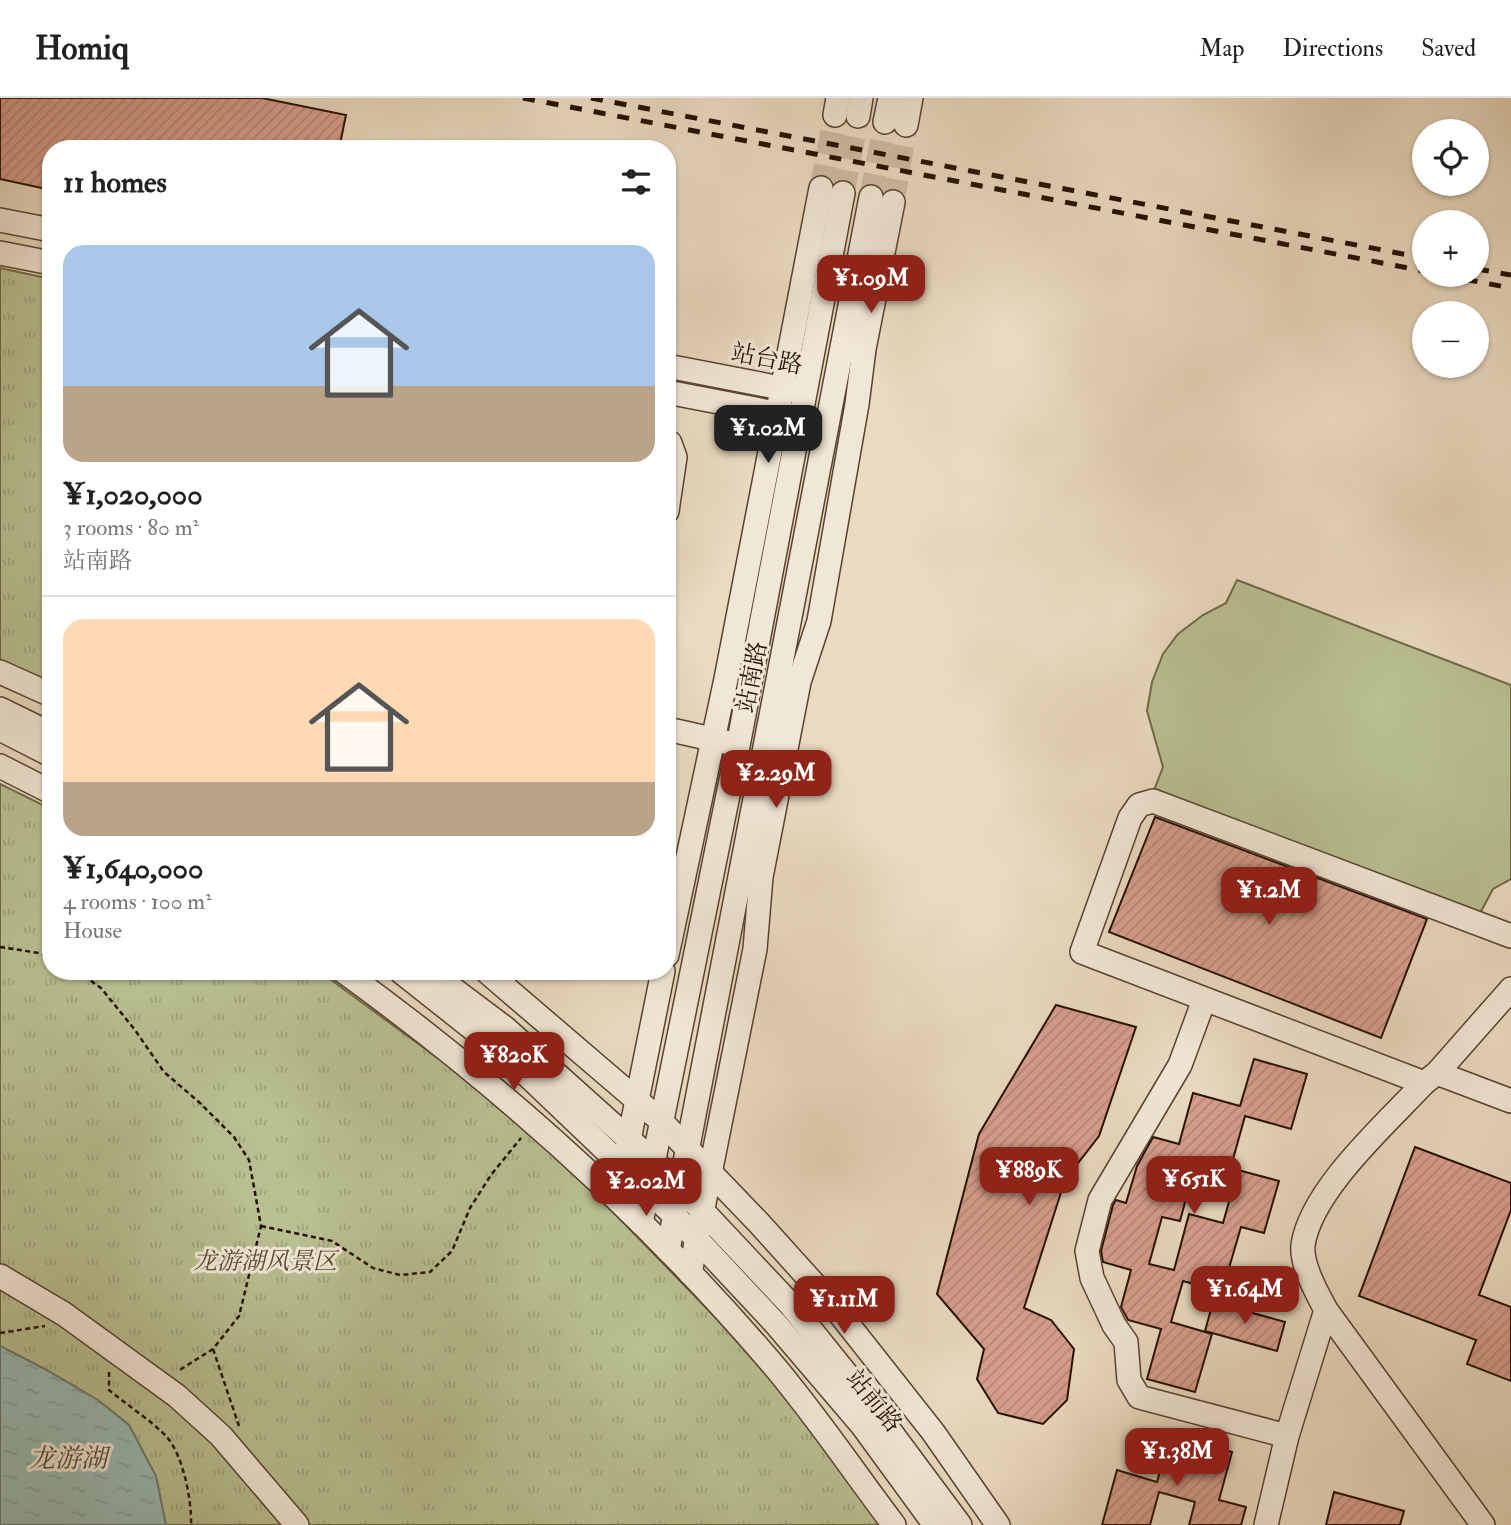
<!DOCTYPE html>
<html lang="en">
<head>
<meta charset="utf-8">
<style>
	body { margin:0; font-family:"IM FELL Double Pica","Noto Serif SC",serif; background:#f2f2f2; color:#222; height:100vh; display:flex; flex-direction:column; font-size:26px; white-space:nowrap }
	* { box-sizing:border-box; margin:0 }
	p { font-size:23px; color:#767676 }
	.icon { flex:none; width:38px; height:38px; fill:none; stroke:currentColor; stroke-width:2; stroke-linecap:round; stroke-linejoin:round }
	.map { position:relative; flex:1; overflow:hidden }
	.details { position:absolute; left:42px; top:42px; width:634px; height:840px; display:flex; flex-direction:column; background:#fff; border-radius:28px; box-shadow:0 2px 5px #0004 }
	.details>* { flex:none }
	.buttons { position:absolute; left:1412px; top:21px; display:grid; gap:14px }
	.buttons a { display:grid; place-items:center; width:77px; height:77px; border-radius:50%; background:#fff; box-shadow:0 2px 5px #0004; font-size:35px }
	.price { position:absolute; translate:-50% -60px; padding:0 16px; border-radius:14px; background:#8f2418; color:#fff; font-size:23px; line-height:46px; filter:drop-shadow(0 2px 4px #0008) }
	.price::after { content:''; position:absolute; left:50%; top:42px; width:21px; height:16px; margin-left:-10px; background:inherit; clip-path:polygon(0 0,100% 0,50% 100%) }
	.price.current { background:#222; color:#fff }
	ul { padding:0; list-style:none }
	li { display:grid; align-content:center; gap:14px; height:371px; padding:0 21px }
	li+li { border-top:2px solid #e0e0e0 }
	li span { display:grid; place-items:center; height:217px; border-radius:21px; color:#555 }
	li>.icon { margin-inline-start:auto }
	span .icon { width:126px; height:126px; fill:#fffc; stroke-width:1 }
	li b { font-size:30px }
	h2 { display:flex; justify-content:space-between; align-items:center; height:84px; padding:0 21px; font-size:30px }
	header { display:flex; align-items:center; gap:42px; box-sizing:border-box; height:98px; padding:0 35px; background:#fff; border-bottom:2px solid #e0e0e0 }
	header strong { font-size:33px }
	nav { display:flex; gap:38px; margin-inline-start:auto; font-size:24px }
	.map>svg:first-child { display:block }
	.park { fill:url(#park-tufts); stroke:#6f6848; stroke-width:2 }
	.pitch { fill:#b8bf91; stroke:#6f6848; stroke-width:2 }
	.water { fill:url(#water-ripples); stroke:#6a766c; stroke-width:2 }
	.building { fill:url(#building-hatch); stroke:#261000; stroke-width:2 }
	.lines { fill:none; stroke-linecap:round; stroke-linejoin:round }
	.minor-tunnel { stroke:#cdbca3; stroke-width:23; stroke-dasharray:23 11; stroke-linecap:butt }
	.minor-casing { stroke:#574230; stroke-width:26 }
	.path { stroke:#261000; stroke-width:2.5; stroke-dasharray:5 3.5; stroke-linecap:butt }
	.minor { stroke:#f1e7d6; stroke-width:23 }
	.rail { stroke:#261000; stroke-width:5; stroke-dasharray:12 12; stroke-linecap:butt }
	.labels { text-anchor:middle; dominant-baseline:central; stroke-width:6; stroke-linejoin:round; paint-order:stroke }
	.street-label { font-size:24px; fill:#261000; stroke:#f1e7d6 }
	.park-label { font-size:24px; font-style:italic; fill:#594d33; stroke:#f1e7d6 }
	.water-label { font-size:26px; font-style:italic; fill:#4e4c3f; stroke:#f1e7d6 }
</style>
</head>
<body>
<header>
<strong>Homiq</strong>
<nav><a>Map</a><a>Directions</a><a>Saved</a></nav>
</header>
<div class="map">
<svg width="1511" height="1427" viewBox="0 0 1511 1427">
	<defs>
		<pattern id="park-tufts" width="24" height="20" patternUnits="userSpaceOnUse" patternTransform="scale(1.75)"><rect width="24" height="20" fill="#b8bf91"/><path d="M3 7l-1-3M5 7V3M7 7l1-3M15 17l-1-3M17 17v-4M19 17l1-3" fill="none" stroke="#9ea37b"/></pattern>
		<pattern id="water-ripples" width="26" height="14" patternUnits="userSpaceOnUse" patternTransform="scale(1.75)"><rect width="26" height="14" fill="#98bab4"/><path d="M2 4q2-2 4 0t4 0M15 11q2-2 4 0t4 0" fill="none" stroke="#839f99"/></pattern>
		<pattern id="building-hatch" width="6" height="6" patternUnits="userSpaceOnUse" patternTransform="scale(1.75)"><rect width="6" height="6" fill="#d79e8d"/><path d="M-1 1l2-2M0 6l6-6M5 7l2-2" fill="none" stroke="#b88778"/></pattern>
	</defs>
	<rect width="100%" height="100%" fill="#eadac0"/>
	<filter id="stains"><feTurbulence type="fractalNoise" baseFrequency=".00286" numOctaves="4"/><feColorMatrix values="0 0 0 0 .2 0 0 0 0 .09 0 0 0 0 .02 0 0 0 .5 -.17"/></filter>
	<radialGradient id="worn" r=".72"><stop offset=".6" stop-color="#630" stop-opacity="0"/><stop offset="1" stop-color="#630" stop-opacity=".3"/></radialGradient>
	<g class="park">
		<polygon points="0,170 51,181 51,587 0,563"/>
		<polygon points="0,686 51,711 51,873 319,873 510,1013 549,1048 714,1218 784,1296 880,1427 0,1427"/>
	</g>
	<polygon class="pitch" points="1237,482 1511,587 1511,781 1493,791 1478,819 1153,695 1163,669 1147,613 1152,584 1163,556 1178,536 1203,517 1226,505"/>
	<polygon class="water" points="0,1248 43,1270 98,1302 129,1327 156,1378 166,1427 0,1427"/>
	<g class="building">
		<polygon points="0,0 262,0 346,17 339,51 51,51 51,92 0,81"/>
		<polygon points="1155,719 1427,821 1381,940 1109,834"/>
		<polygon points="1056,907 1136,929 1099,1038 1065,1082 1024,1210 1051,1222 1074,1251 1067,1302 1043,1326 998,1315 977,1281 984,1251 937,1196 979,1036"/>
		<polygon points="1254,961 1307,976 1291,1031 1245,1018 1230,1072 1196,1063 1180,1123 1162,1119 1149,1166 1174,1172 1189,1116 1223,1125 1238,1072 1279,1083 1264,1135 1241,1129 1222,1194 1183,1183 1171,1224 1212,1236 1195,1294 1147,1281 1161,1231 1128,1222 1121,1209 1131,1172 1103,1164 1101,1153 1113,1107 1116,1102 1126,1105 1137,1068 1153,1039 1179,1046 1193,995 1240,1008"/>
		<polygon points="1415,1049 1511,1085 1511,1112 1479,1197 1511,1209 1511,1283 1467,1266 1476,1242 1359,1198"/>
		<polygon points="1213,1204 1285,1224 1277,1253 1205,1233"/>
		<polygon points="1170,1337 1232,1354 1219,1402 1246,1409 1241,1427 1189,1427 1195,1404 1159,1394 1150,1427 1102,1427 1117,1372 1157,1384"/>
		<polygon points="1334,1394 1404,1413 1400,1427 1326,1427"/>
	</g>
	<g class="lines">
		<g class="minor-tunnel">
			<polyline points="821,90 835,17"/>
			<polyline points="843,95 858,18"/>
			<polyline points="871,99 885,24"/>
			<polyline points="893,104 906,27"/>
		</g>
		<defs>
			<g id="minor">
				<polyline points="835,17 838,0"/>
				<polyline points="858,18 861,0"/>
				<polyline points="885,24 890,0"/>
				<polyline points="906,27 911,0"/>
				<polyline points="0,122 51,132"/>
				<polyline points="0,155 51,165"/>
				<polyline points="667,268 796,293"/>
				<polyline points="667,294 791,318"/>
				<polyline points="667,344 670,345 675,359 667,413"/>
				<polyline points="0,574 51,597"/>
				<polyline points="0,611 51,636"/>
				<polyline points="0,631 51,657"/>
				<polyline points="667,631 725,644"/>
				<polyline points="0,668 51,694"/>
				<polyline points="667,857 726,581 821,90"/>
				<path d="M 343,873 C 499,986 644,1116 769,1262 C 813,1313 853,1373 894,1427"/>
				<polyline points="400,873 506,957 675,1118 775,1225 862,1327 935,1427"/>
				<polyline points="429,873 505,930 661,1070"/>
				<polyline points="486,873 660,1022 758,1124 832,1206 933,1334 998,1427"/>
				<polyline points="1204,902 1180,967 1100,1102 1087,1153 1092,1180 1114,1227 1126,1244 1129,1282 1139,1299 1287,1338"/>
				<polyline points="1437,975 1511,1003"/>
				<polyline points="1424,985 1082,854 1130,720 1139,707 1153,703 1511,838"/>
				<polyline points="627,1052 663,873"/>
				<polyline points="695,1105 790,1206 864,1298 960,1427"/>
				<polyline points="641,1125 738,648 843,95"/>
				<polyline points="668,1152 871,99"/>
				<polyline points="690,1175 755,851 761,779 799,584 819,523 857,306 864,251 893,104"/>
				<polyline points="0,1178 64,1216 177,1298 221,1338 297,1427"/>
				<polyline points="1266,1427 1287,1338 1326,1212"/>
				<path d="M 1483,1427 L 1326,1212 C 1317,1195 1301,1167 1303,1147 C 1311,1092 1386,1026 1424,985 L 1437,975 L 1511,891"/>
			</g>
		</defs>
		<use href="#minor" class="minor-casing"/>
		<g class="path">
			<polyline points="0,849 39,855 51,860"/>
			<polyline points="77,873 101,890 135,932 164,974 200,1005 234,1039 249,1062 261,1128 239,1218 213,1251 178,1273"/>
			<polyline points="261,1128 332,1143 373,1170 400,1177 430,1174 452,1153 470,1110 491,1077 521,1040"/>
			<polyline points="0,1235 45,1228"/>
			<polyline points="213,1251 239,1328"/>
			<path d="M 109,1274 L 109,1292 C 127,1307 149,1321 165,1337 C 183,1355 192,1403 191,1427"/>
		</g>
		<use href="#minor" class="minor"/>
		<g class="rail">
			<polyline points="523,0 1424,173"/>
			<polyline points="591,0 1424,160"/>
			<polyline points="1477,171 1511,177"/>
			<polyline points="1442,177 1511,190"/>
		</g>
	</g>
	<g class="labels">
		<g class="street-label">
			<text transform="translate(767 261) rotate(11)">站台路</text>
			<text transform="translate(752 579) rotate(-79)">站南路</text>
			<text transform="translate(874 1303) rotate(51)">站前路</text>
		</g>
		<g class="park-label">
			<text x="265" y="1163">龙游湖风景区</text>
		</g>
		<g class="water-label">
			<text x="68" y="1361">龙游湖</text>
		</g>
	</g>
	<rect width="100%" height="100%" filter="url(#stains)"/>
	<rect width="100%" height="100%" fill="url(#worn)"/>
</svg>
<div class="buttons">
<a><svg class="icon" aria-label="locate" viewBox="0 0 24 24"><circle cx="12" cy="12" r="6"/><path d="M12 2v4M12 18v4M2 12h4M18 12h4"/></svg></a>
<a>+</a>
<a>−</a>
</div>
<b class="price" style="left:871px;top:217px">¥1.09M</b>
<b class="price current" style="left:768px;top:367px">¥1.02M</b>
<b class="price" style="left:776px;top:712px">¥2.29M</b>
<b class="price" style="left:1269px;top:829px">¥1.2M</b>
<b class="price" style="left:514px;top:994px">¥820K</b>
<b class="price" style="left:1029px;top:1109px">¥889K</b>
<b class="price" style="left:1194px;top:1118px">¥651K</b>
<b class="price" style="left:646px;top:1120px">¥2.02M</b>
<b class="price" style="left:1245px;top:1228px">¥1.64M</b>
<b class="price" style="left:844px;top:1238px">¥1.11M</b>
<b class="price" style="left:1177px;top:1390px">¥1.38M</b>
<section class="details">
<h2>11 homes<svg class="icon" aria-label="filters" viewBox="0 0 24 24"><path d="M4 7h16M4 17h16"/><circle cx="9" cy="7" r="2"/><circle cx="15" cy="17" r="2"/></svg></h2>
<ul>
<li><span style="background:linear-gradient(#a9c7e8 65%,#b9a48a 0)"><svg class="icon" aria-label="home" viewBox="0 0 24 24"><path d="M3 11l9-7 9 7M6 9v11h12V9"/></svg></span><div><b>¥1,020,000</b><p>3 rooms · 80 m²</p><p>站南路</p></div></li>
<li><span style="background:linear-gradient(#ffd9b3 75%,#b9a48a 0)"><svg class="icon" aria-label="home" viewBox="0 0 24 24"><path d="M3 11l9-7 9 7M6 9v11h12V9"/></svg></span><div><b>¥1,640,000</b><p>4 rooms · 100 m²</p><p>House</p></div></li>
</ul>
</section>
</div>
</body>
</html>
